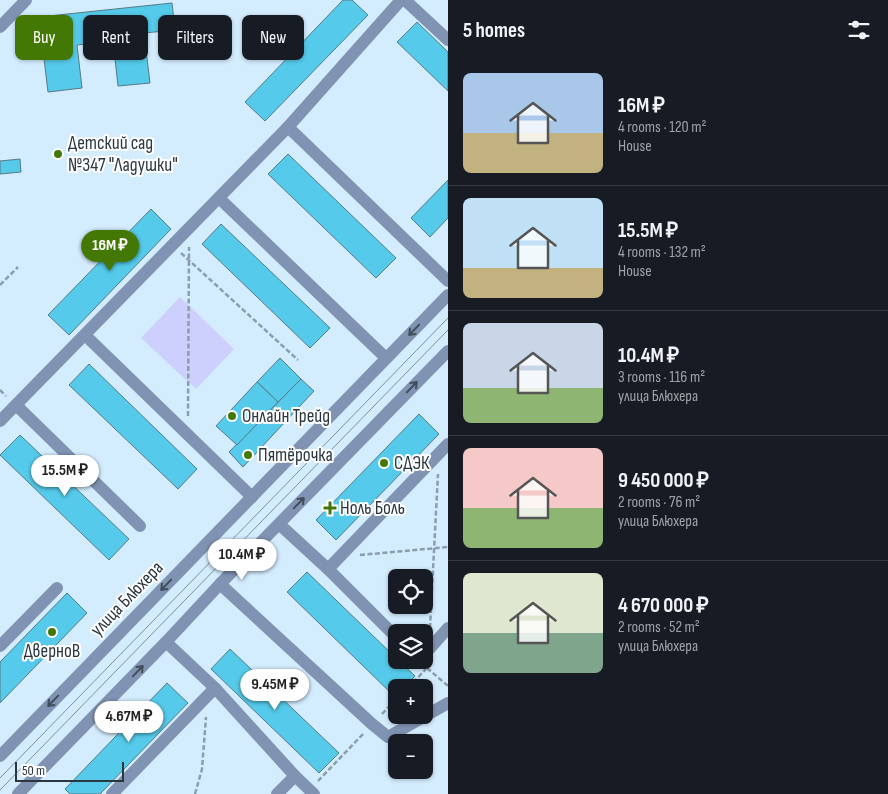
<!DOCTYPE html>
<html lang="en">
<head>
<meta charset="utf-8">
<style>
	body { margin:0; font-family:"Sofia Sans Condensed",sans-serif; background:#20242c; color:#f1f3f6; height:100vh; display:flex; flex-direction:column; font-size:19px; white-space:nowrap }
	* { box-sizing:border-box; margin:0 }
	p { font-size:16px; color:#9ea1a6 }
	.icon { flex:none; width:28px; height:28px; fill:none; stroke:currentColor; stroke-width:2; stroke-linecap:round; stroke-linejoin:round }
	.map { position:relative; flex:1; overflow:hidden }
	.panel { display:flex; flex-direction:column; background:#171b24; width:440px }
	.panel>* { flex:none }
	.guide { position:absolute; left:15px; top:15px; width:358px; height:45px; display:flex; gap:10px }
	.tools { position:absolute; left:388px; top:569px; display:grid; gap:10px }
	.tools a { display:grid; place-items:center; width:45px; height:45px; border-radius:8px; background:#171b24; box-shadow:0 1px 4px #0004; font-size:25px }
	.scale { position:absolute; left:15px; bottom:12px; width:109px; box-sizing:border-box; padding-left:5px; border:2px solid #2b3740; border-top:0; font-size:14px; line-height:18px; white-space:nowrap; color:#2b3740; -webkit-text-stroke:4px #fff; paint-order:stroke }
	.price { position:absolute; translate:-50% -42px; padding:0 11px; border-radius:18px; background:#fff; color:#222; font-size:16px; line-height:32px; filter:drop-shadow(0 1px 2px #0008) }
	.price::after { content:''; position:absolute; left:50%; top:30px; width:15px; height:11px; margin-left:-8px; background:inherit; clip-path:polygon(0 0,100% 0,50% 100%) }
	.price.active { background:#447805; color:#fff }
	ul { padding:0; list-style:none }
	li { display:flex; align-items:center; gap:15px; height:125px; padding:0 15px }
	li+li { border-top:1px solid #363941 }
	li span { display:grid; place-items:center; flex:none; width:140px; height:100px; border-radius:8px; color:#555 }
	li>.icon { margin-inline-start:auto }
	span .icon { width:60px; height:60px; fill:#fffc; stroke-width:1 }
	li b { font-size:21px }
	h2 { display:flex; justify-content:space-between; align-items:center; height:60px; padding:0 15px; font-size:21px }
	.tag { padding:0 18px; border-radius:8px; background:#171b24; box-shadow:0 1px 4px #0004; font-size:18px; line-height:45px }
	.tag.active { background:#447805; color:#fff }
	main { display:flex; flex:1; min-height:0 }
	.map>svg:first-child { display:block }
	.green { fill:#cdd0fc }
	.building { fill:#55caea; stroke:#567b86 }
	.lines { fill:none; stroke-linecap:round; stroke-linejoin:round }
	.path { stroke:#8b9eac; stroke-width:2.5; stroke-dasharray:5 2.5; stroke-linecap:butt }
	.minor { stroke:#8093b2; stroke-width:12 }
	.tram { stroke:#7e919e; stroke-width:1 }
	.oneway { stroke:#404e5c }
	.poi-dot { fill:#447805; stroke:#fff; stroke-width:2 }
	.labels { text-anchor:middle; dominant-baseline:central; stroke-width:4; stroke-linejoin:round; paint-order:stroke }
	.poi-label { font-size:19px; fill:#2b3740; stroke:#fff; text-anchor:start }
	.street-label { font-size:19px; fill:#2b3740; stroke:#fff }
</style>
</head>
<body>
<main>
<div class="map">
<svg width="448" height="794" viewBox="0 0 448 794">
	<rect width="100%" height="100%" fill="#d3ecfe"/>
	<polygon class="green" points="180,297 234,349 196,389 141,338"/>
	<g class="building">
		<polygon points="343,0 352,0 368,15 265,121 245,102"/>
		<polygon points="172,3 175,30 144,33 150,83 118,86 113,41 77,45 82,88 48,92 39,17"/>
		<polygon points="417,22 448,52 448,91 397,42"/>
		<polygon points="288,154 396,258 376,278 268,174"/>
		<polygon points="20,159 21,172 0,174 0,161"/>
		<polygon points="448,180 448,218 430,237 411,218"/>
		<polygon points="151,209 171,229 69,335 48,315"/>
		<polygon points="221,224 330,328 310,348 202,244"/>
		<polygon points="280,358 301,379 278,402 257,382"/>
		<polygon points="89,364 197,469 178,489 69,385"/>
		<polygon points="301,379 314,391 243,467 229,452"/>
		<polygon points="257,382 278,402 237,445 216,426"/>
		<polygon points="419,414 439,434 336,540 316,520"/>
		<polygon points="20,435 129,539 109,560 0,455"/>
		<polygon points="307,572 396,658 396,660 398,660 415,676 404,688 396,688 396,695 395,697 287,592"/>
		<polygon points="67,593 87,613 0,703 0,662"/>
		<polygon points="230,649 339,753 319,773 211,669"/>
		<polygon points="167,683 188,703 100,794 70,794 65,789"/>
	</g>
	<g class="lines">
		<g class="path">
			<polyline points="181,253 298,360"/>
			<polyline points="0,285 18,267"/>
			<polyline points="0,390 6,396"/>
			<polyline points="188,416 189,247"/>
			<polyline points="360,555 448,547"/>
			<polyline points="430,628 438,474"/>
			<polyline points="427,668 448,686"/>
			<polyline points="408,688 426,669"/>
			<polyline points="382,714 396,699"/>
			<polyline points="318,781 364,733"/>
			<polyline points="195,794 202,769 206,717"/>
		</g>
		<g class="minor">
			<polyline points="405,0 448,40"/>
			<polyline points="0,27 26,0"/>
			<polyline points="288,127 448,281"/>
			<polyline points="219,198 386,358"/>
			<polyline points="85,335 252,497"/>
			<polyline points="16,405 140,526"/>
			<polyline points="0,421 288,127 401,0"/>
			<polyline points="279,524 328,569 448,444"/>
			<polyline points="328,569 396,637"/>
			<polyline points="220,584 372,724 388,737 448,703"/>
			<polyline points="166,642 215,688 295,776 277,794"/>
			<polyline points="0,646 57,588"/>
			<polyline points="424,655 448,628"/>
			<polyline points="0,756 448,295"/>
			<polyline points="295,776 314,794"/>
			<polyline points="18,794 166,642 220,584 448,351"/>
			<polyline points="112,794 215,688"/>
		</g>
		<g class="tram">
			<polyline points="0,778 448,318"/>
			<polyline points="0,790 448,330"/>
		</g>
	</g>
	<defs><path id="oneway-shaft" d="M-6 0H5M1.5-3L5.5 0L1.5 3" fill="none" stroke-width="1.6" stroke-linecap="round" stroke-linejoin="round" transform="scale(1.25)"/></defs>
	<g class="oneway">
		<use href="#oneway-shaft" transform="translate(414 330) rotate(134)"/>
		<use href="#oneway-shaft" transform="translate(412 387) rotate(-46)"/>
		<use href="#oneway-shaft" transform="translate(299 503) rotate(-46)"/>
		<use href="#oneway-shaft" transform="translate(166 585) rotate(134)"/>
		<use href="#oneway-shaft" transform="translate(138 671) rotate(-46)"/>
		<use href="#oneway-shaft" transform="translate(53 701) rotate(134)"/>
	</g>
	<g class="poi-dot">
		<circle cx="58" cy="154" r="5"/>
		<circle cx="232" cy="416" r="5"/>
		<circle cx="248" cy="455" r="5"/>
		<circle cx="384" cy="463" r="5"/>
		<path d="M327.5 500.5h5v5h5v5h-5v5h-5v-5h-5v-5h5z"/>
		<circle cx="52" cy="632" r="5"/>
	</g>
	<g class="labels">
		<g class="poi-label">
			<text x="68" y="143">Детский сад<tspan x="68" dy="22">№347 "Ладушки"</tspan></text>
			<text x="242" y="416">Онлайн Трейд</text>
			<text x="258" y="455">Пятёрочка</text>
			<text x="394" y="463">СДЭК</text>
			<text x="340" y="508">Ноль Боль</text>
			<text x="52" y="651" text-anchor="middle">ДверноВ</text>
		</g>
		<g class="street-label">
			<text transform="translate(127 599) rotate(-46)">улица Блюхера</text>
		</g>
	</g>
</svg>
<div class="tools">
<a><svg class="icon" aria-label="locate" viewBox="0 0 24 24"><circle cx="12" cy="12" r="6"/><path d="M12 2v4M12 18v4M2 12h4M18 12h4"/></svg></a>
<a><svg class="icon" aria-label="layers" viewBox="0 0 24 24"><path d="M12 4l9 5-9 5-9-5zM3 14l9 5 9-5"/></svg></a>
<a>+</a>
<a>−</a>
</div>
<div class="scale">50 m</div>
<b class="price active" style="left:110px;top:272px">16M ₽</b>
<b class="price" style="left:65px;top:497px">15.5M ₽</b>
<b class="price" style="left:242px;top:581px">10.4M ₽</b>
<b class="price" style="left:275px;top:711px">9.45M ₽</b>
<b class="price" style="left:129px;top:743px">4.67M ₽</b>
<div class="guide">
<a class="tag active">Buy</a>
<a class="tag">Rent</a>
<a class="tag">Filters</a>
<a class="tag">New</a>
</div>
</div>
<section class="panel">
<h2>5 homes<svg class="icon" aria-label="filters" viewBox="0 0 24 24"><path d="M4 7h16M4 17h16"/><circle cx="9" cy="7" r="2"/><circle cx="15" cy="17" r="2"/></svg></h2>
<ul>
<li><span style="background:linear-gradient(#a9c7e8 60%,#c2b280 0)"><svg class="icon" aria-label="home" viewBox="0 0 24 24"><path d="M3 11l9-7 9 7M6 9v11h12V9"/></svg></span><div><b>16M ₽</b><p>4 rooms · 120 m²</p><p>House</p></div></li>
<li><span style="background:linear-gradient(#bfe0f5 70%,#c2b280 0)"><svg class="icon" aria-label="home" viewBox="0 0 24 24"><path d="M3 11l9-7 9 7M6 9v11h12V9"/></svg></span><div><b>15.5M ₽</b><p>4 rooms · 132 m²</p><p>House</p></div></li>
<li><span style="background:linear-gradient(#c9d6e8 65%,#8fb573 0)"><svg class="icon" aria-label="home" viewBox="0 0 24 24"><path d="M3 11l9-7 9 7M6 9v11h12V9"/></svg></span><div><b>10.4M ₽</b><p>3 rooms · 116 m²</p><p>улица Блюхера</p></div></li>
<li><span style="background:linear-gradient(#f6c9c9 60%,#8fb573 0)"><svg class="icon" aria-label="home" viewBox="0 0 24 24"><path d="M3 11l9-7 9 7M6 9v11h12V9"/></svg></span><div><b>9 450 000 ₽</b><p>2 rooms · 76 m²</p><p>улица Блюхера</p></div></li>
<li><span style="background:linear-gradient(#dfe7d0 60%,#7fa58c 0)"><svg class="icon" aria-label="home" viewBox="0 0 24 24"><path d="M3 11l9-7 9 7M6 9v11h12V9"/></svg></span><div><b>4 670 000 ₽</b><p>2 rooms · 52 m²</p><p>улица Блюхера</p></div></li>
</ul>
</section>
</main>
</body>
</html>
